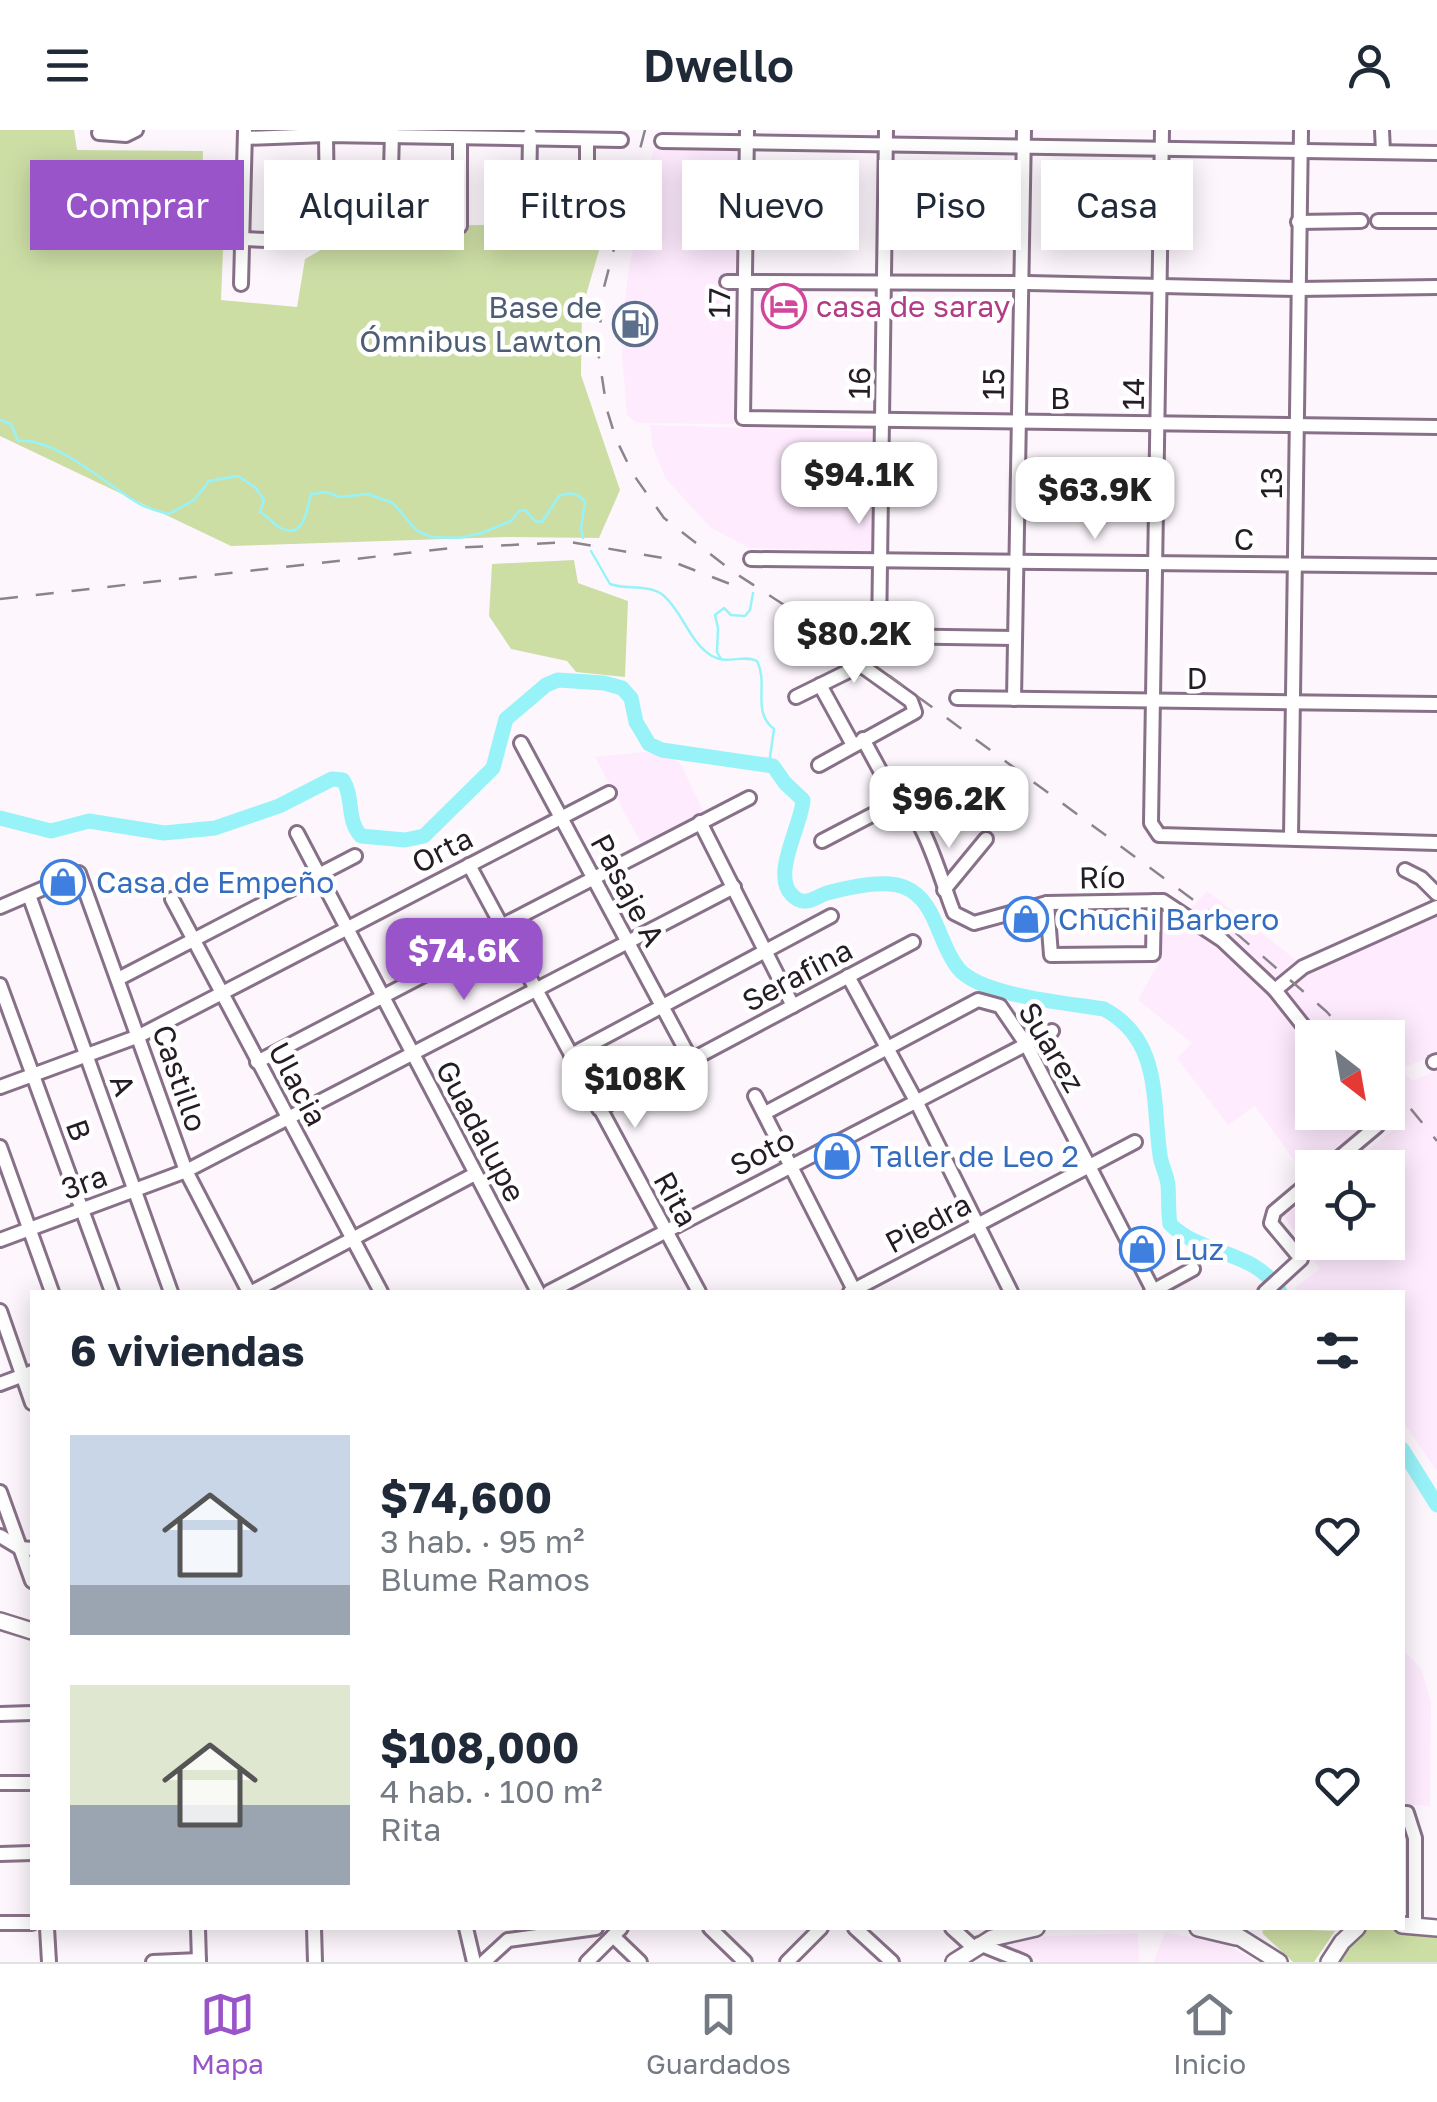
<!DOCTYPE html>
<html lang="es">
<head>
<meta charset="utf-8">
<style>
	body { margin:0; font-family:"Golos Text",sans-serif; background:#f2f2f3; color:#1f2937; height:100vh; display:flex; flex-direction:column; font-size:38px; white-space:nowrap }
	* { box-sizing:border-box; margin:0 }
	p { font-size:32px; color:#747a83 }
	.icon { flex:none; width:55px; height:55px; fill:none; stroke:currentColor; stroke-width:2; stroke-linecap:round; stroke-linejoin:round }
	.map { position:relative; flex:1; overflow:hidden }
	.sheet { position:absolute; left:30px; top:1160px; width:1375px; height:640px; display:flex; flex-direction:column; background:#fff; border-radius:0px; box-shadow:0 5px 25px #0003 }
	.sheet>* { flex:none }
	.banner { position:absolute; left:30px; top:30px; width:1378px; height:90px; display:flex; gap:20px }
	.needle { width:65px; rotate:149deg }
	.fabs { position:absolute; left:1295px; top:890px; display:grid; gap:20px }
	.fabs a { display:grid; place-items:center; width:110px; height:110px; border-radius:0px; background:#fff; box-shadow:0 5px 25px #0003; font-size:50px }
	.price { position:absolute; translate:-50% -85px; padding:0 22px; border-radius:20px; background:#fff; color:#222; font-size:32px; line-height:65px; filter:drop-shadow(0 2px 5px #0008) }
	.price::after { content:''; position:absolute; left:50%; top:60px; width:30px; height:22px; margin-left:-15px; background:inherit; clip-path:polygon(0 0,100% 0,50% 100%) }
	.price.on { background:#9954c9; color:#fff }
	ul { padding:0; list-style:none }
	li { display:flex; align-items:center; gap:30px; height:250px; padding:0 40px }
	li span { display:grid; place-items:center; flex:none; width:280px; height:200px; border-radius:0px; color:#555 }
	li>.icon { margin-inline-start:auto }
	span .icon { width:120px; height:120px; fill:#fffc; stroke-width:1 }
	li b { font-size:42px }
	h2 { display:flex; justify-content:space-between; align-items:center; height:120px; padding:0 40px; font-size:42px }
	.tag { padding:0 35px; border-radius:0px; background:#fff; box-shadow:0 5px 25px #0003; font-size:35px; line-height:90px }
	.tag.on { background:#9954c9; color:#fff }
	header { display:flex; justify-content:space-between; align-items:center; height:130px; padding:0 40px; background:#fff; font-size:45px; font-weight:600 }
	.menu { display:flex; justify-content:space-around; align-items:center; height:140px; border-top:2px solid #e0e1e3; background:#fff; font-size:28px; color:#747a83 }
	.menu a { display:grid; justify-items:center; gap:5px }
	.menu .on { color:#9954c9 }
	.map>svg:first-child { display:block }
	.built { fill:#feebfe }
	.green { fill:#cddea5 }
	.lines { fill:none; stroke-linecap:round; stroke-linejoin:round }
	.stream { stroke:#98f3f9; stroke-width:2.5 }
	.river { stroke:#98f3f9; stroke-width:15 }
	.minor-casing { stroke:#887188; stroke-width:18 }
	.major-casing { stroke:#887188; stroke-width:20 }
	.minor { stroke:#fff; stroke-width:12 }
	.major { stroke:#fff; stroke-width:15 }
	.rail { stroke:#8c848c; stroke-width:2.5; stroke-dasharray:18 18; stroke-linecap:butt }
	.labels { text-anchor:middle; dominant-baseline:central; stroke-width:9; stroke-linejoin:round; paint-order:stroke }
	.street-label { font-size:30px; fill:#251c25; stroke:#fff }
	.hotel-label { font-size:30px; fill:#b23c85; stroke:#fff; text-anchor:start }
	.service-label { font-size:30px; fill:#4e5e75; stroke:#fff; text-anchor:end }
	.shop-label { font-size:30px; fill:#366cbe; stroke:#fff; text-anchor:start }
</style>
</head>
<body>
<header><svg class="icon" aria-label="menu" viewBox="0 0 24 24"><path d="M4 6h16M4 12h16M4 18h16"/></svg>Dwello<svg class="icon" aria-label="person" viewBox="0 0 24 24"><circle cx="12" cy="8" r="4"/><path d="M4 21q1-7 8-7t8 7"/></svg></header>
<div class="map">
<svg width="1437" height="1832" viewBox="0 0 1437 1832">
	<rect width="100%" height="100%" fill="#fdf7fd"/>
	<g class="built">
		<polygon points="740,19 734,294 637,293 627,285 621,213 628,144 653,20"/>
		<polygon points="650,295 877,302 871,421 749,418 710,397 666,349 653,318"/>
		<polygon points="644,622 666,626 680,633 705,684 642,715 595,627"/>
		<polygon points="1207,761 1309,840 1437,783 1437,924 1400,939 1413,951 1437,940 1437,1341 1403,1292 1402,1162 1298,1162 1294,1158 1320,1139 1284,1086 1312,1064 1312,1112 1388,1112 1388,1038 1346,1037 1394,999 1381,983 1388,982 1388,908 1319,907 1281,860 1237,816 1190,779"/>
		<polygon points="1164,777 1255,849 1312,921 1312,982 1361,983 1368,991 1304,1044 1255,976 1228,995 1177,928 1192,913 1138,870 1160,830"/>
		<polygon points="1403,1520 1421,1538 1431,1573 1430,1676 1403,1674"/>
		<polygon points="1165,1802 1225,1814 1257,1832 1154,1832"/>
		<polygon points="1138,1803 1139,1832 1043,1832 1001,1815 1045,1806"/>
	</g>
	<g class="green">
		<polygon points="0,0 74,0 77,20 203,21 202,63 225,70 221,170 297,177 305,129 361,97 607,93 582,179 581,245 620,360 599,408 507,407 231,416 0,306"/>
		<polygon points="574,430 578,453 628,471 625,547 576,542 567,531 511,519 489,486 492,434"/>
		<polygon points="1262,1798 1335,1801 1314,1832 1293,1832 1263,1804"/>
		<polygon points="1363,1798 1437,1802 1437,1832 1338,1832"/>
	</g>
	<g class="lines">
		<g class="stream">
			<path d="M 0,290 L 11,294 L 18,311 C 55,307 107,355 138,373 C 147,379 159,381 169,384 L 194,370 L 209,351 L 238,346 L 256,358 L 264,370 L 260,382 C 267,386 272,393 279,397 C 304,412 307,379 311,364 L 327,362 L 339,367 L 368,364 L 393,373 L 417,401 L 432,407 L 458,408 L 482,403 L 511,391 L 519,381 L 525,380 L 535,391 L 542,392 L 559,366 C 570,362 577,362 585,372 L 581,398 L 583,408"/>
			<path d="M 591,421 L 610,454 C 626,460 649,454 663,465 C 683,482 689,512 712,526 C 727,535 743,524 757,531 C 769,554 751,581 774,599 L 770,627 L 773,636"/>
			<polyline points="721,529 717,522 718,498 715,485 724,478 731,485 745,486 750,480 753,463"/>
		</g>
		<g class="river">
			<path d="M 0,688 L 51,701 L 89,691 L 164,703 L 215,698 L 279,676 L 332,649 L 343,650 C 354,667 346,690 361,706 L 405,710 L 424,706 L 493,638 L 506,589 L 546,555 L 558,550 L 604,553 L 622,558 L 631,568 L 636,592 L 649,614 L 662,620 L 773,636 L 785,653 L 803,670 C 802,694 771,745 792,765 C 795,768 801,772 806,771 C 812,771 821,765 827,763 C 846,758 885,749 904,757 C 937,770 937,812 958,838 C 980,866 1068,873 1104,879 C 1162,910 1152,971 1160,1025 C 1161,1035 1167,1045 1168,1055 C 1169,1069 1168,1081 1170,1094 C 1203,1127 1255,1119 1280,1162"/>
			<polyline points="1402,1319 1437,1375"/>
		</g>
		<defs>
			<g id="minor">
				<polyline points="747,0 743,288 1437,297"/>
				<polyline points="886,0 879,506 1015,508"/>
				<polyline points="1162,0 1151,693 1159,705 1437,713"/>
				<polyline points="1382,0 1383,22"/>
				<polyline points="99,3 126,5 136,0"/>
				<polyline points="326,5 327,80"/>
				<polyline points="245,8 326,5 621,10"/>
				<polyline points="587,10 587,72"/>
				<polyline points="662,11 1437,23"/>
				<polyline points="529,71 530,4"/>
				<polyline points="390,80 392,2"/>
				<polyline points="1378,91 1437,91"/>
				<polyline points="1298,92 1361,91"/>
				<polyline points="460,96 460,8"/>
				<polyline points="243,109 293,111"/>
				<polyline points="727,152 1028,153 1298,159 1437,157"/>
				<polyline points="241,154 245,1"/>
				<polyline points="751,429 1437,436"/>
				<polyline points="820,555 853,615"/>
				<polyline points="796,567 861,535"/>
				<polyline points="957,568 1437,574"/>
				<polyline points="1014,569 1024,0"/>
				<path d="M 863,609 L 894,666 C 923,678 942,754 954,783 L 974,793 L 1047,773 L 1163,771 L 1222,810 L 1275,860 L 1313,908"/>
				<polyline points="521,613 691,930"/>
				<polyline points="819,635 915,582 911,571 823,508"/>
				<polyline points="700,692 793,876"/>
				<polyline points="297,703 538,1162"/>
				<polyline points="1291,707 1301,0"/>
				<polyline points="822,711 939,650"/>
				<polyline points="469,735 699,1162"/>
				<polyline points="1405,740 1421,748 1437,764"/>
				<polyline points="944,760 986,709"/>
				<polyline points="29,765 171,1162"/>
				<polyline points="172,769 381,1162"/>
				<polyline points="1047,773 1051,825 1153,824 1154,771"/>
				<polyline points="0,777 79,743 186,1041 249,1162"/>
				<polyline points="501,796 749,668"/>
				<polyline points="848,846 916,971 1011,1162"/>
				<polyline points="118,849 355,726"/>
				<polyline points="0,855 112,1162"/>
				<polyline points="1275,860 1303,837 1437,777"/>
				<polyline points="571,925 831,786"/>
				<polyline points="257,932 505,803"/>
				<polyline points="1434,932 1437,931"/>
				<polyline points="0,957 139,906 609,663"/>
				<polyline points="755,966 855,1162"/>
				<polyline points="599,979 913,812"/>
				<polyline points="765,983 978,870 1000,876 1026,914 1154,1162"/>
				<polyline points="0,1017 52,1162"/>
				<polyline points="1327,1038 1377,996 1373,982"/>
				<polyline points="0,1110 186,1041 734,757"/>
				<polyline points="252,1162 475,1044"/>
				<polyline points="549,1162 1052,901"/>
				<polyline points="850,1162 1135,1012"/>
				<polyline points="1151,1162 1193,1139"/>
				<polyline points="1265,1162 1301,1129 1271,1093 1274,1082 1312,1050"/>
				<polyline points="0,1181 32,1273"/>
				<polyline points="0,1254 32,1242"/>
				<polyline points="0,1362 32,1451"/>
				<polyline points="0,1406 20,1418 32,1419"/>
				<polyline points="0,1584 32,1583"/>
				<polyline points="0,1653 32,1653"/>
				<polyline points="1402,1683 1407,1683 1415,1708 1415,1795"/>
				<polyline points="0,1724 32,1723"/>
				<polyline points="0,1793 32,1793"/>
				<polyline points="47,1798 49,1832"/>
				<polyline points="198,1798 199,1832"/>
				<polyline points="314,1798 315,1832"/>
				<polyline points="466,1798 474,1832"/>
				<polyline points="710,1798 745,1832"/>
				<polyline points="855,1798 892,1832"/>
				<polyline points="952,1798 973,1817"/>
				<polyline points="613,1806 640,1832"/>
				<polyline points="979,1814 1024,1832"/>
				<polyline points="153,1832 199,1830"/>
				<polyline points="484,1832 508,1810 596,1798"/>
				<polyline points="587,1832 621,1798"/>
				<polyline points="787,1832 821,1798"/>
			</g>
			<g id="major">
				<polyline points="0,1491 32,1501"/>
				<polyline points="1402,1795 1437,1798"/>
				<polyline points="1198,1798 1236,1807"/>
				<polyline points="1225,1798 1279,1832"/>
				<polyline points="954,1832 992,1808 1036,1798"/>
				<polyline points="1329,1832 1342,1812 1357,1798"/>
			</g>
		</defs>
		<use href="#minor" class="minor-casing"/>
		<use href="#major" class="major-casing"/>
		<use href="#minor" class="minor"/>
		<use href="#major" class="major"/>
		<g class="rail">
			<polyline points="645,0 603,161 598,221 607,280 616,309 633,344 664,388 732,441 864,527 1222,791 1327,882 1350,908"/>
			<polyline points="0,469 452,418 570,412 663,428 738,457"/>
			<polyline points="1388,951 1437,1011"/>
			<polyline points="1388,976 1409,1003"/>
		</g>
	</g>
	<defs>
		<symbol id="hotel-ring" viewBox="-11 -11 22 22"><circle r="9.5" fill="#fff" stroke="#d1479c" stroke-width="1.5"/><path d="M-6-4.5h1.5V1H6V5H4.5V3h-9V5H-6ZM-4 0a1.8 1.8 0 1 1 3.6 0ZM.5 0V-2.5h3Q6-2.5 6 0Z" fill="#d1479c"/></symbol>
		<symbol id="fuel-ring" viewBox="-11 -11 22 22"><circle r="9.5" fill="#fff" stroke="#5c6f8a" stroke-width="1.5"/><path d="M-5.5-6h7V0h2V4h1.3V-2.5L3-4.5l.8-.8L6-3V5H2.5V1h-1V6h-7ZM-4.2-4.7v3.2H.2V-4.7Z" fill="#5c6f8a"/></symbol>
		<symbol id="shop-ring" viewBox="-11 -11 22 22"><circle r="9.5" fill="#fff" stroke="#3f7fe0" stroke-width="1.5"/><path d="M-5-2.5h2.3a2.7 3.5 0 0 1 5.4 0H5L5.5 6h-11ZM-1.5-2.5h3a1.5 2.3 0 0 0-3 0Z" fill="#3f7fe0"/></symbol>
	</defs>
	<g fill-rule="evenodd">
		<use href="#hotel-ring" x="759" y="151" width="50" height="50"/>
		<use href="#fuel-ring" x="610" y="169" width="50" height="50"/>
		<use href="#shop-ring" x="38" y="727" width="50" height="50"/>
		<use href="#shop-ring" x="1001" y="764" width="50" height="50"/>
		<use href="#shop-ring" x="812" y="1001" width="50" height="50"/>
		<use href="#shop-ring" x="1117" y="1094" width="50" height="50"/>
	</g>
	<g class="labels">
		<g class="street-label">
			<text transform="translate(719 173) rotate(-89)">17</text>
			<text transform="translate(859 253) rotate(-89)">16</text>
			<text transform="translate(993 254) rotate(-89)">15</text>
			<text transform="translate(1133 264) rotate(-89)">14</text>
			<text x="1060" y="268">B</text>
			<text transform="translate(1271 353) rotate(-90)">13</text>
			<text x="1244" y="409">C</text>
			<text x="1197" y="548">D</text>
			<text transform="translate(442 720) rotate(-27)">Orta</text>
			<text transform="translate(1102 747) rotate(-1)">Río</text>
			<text transform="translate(628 760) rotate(62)">Pasaje A</text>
			<text transform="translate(797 845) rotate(-28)">Serafina</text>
			<text transform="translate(1052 917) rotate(59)">Suarez</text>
			<text transform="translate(180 948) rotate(71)">Castillo</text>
			<text transform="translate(298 954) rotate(62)">Ulacia</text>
			<text transform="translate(123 955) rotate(69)">A</text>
			<text transform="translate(79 1000) rotate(70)">B</text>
			<text transform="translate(481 1001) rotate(62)">Guadalupe</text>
			<text transform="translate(762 1022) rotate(-27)">Soto</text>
			<text transform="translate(84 1052) rotate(-20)">3ra</text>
			<text transform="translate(676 1069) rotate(61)">Rita</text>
			<text transform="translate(928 1093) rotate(-28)">Piedra</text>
		</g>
		<g class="hotel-label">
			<text x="816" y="176">casa de saray</text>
		</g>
		<g class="service-label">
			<text x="602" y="177">Base de<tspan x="602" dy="34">Ómnibus Lawton</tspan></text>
		</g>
		<g class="shop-label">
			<text x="96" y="752">Casa de Empeño</text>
			<text x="1058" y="789">Chuchi Barbero</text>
			<text x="870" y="1026">Taller de Leo 2</text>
			<text x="1174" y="1119">Luz</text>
		</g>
	</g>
</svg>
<div class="fabs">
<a><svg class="needle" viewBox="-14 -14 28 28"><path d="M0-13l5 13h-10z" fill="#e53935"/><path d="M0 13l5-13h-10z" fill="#747a83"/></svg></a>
<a><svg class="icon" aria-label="locate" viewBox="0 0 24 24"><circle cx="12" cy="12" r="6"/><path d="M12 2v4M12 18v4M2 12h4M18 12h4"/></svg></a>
</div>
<b class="price" style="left:859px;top:397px">$94.1K</b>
<b class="price" style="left:1095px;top:412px">$63.9K</b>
<b class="price" style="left:854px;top:556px">$80.2K</b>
<b class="price" style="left:949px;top:721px">$96.2K</b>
<b class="price on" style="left:464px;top:873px">$74.6K</b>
<b class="price" style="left:635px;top:1001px">$108K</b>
<div class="banner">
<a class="tag on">Comprar</a>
<a class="tag">Alquilar</a>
<a class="tag">Filtros</a>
<a class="tag">Nuevo</a>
<a class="tag">Piso</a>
<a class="tag">Casa</a>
</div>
<section class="sheet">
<h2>6 viviendas<svg class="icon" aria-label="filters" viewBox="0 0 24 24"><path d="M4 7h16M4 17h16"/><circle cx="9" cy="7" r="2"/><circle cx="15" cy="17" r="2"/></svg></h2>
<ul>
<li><span style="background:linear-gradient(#c9d6e8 75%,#9aa5b1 0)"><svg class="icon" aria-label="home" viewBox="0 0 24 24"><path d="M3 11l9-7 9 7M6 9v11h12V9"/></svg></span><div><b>$74,600</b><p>3 hab. · 95 m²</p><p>Blume Ramos</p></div><svg class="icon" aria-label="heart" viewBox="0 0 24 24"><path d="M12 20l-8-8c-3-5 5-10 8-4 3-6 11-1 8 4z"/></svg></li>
<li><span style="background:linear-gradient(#dfe7d0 60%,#9aa5b1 0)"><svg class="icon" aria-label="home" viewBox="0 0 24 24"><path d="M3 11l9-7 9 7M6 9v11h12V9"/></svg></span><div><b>$108,000</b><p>4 hab. · 100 m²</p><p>Rita</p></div><svg class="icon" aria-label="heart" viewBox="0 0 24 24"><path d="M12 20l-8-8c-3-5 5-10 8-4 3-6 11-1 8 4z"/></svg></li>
</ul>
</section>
</div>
<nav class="menu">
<a class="on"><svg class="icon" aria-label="map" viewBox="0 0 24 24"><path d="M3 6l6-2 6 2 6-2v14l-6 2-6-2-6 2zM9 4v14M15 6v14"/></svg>Mapa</a>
<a><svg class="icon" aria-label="saved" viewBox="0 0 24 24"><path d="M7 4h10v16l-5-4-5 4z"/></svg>Guardados</a>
<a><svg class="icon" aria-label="home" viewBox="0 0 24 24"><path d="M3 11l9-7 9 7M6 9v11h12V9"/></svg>Inicio</a>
</nav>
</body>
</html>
